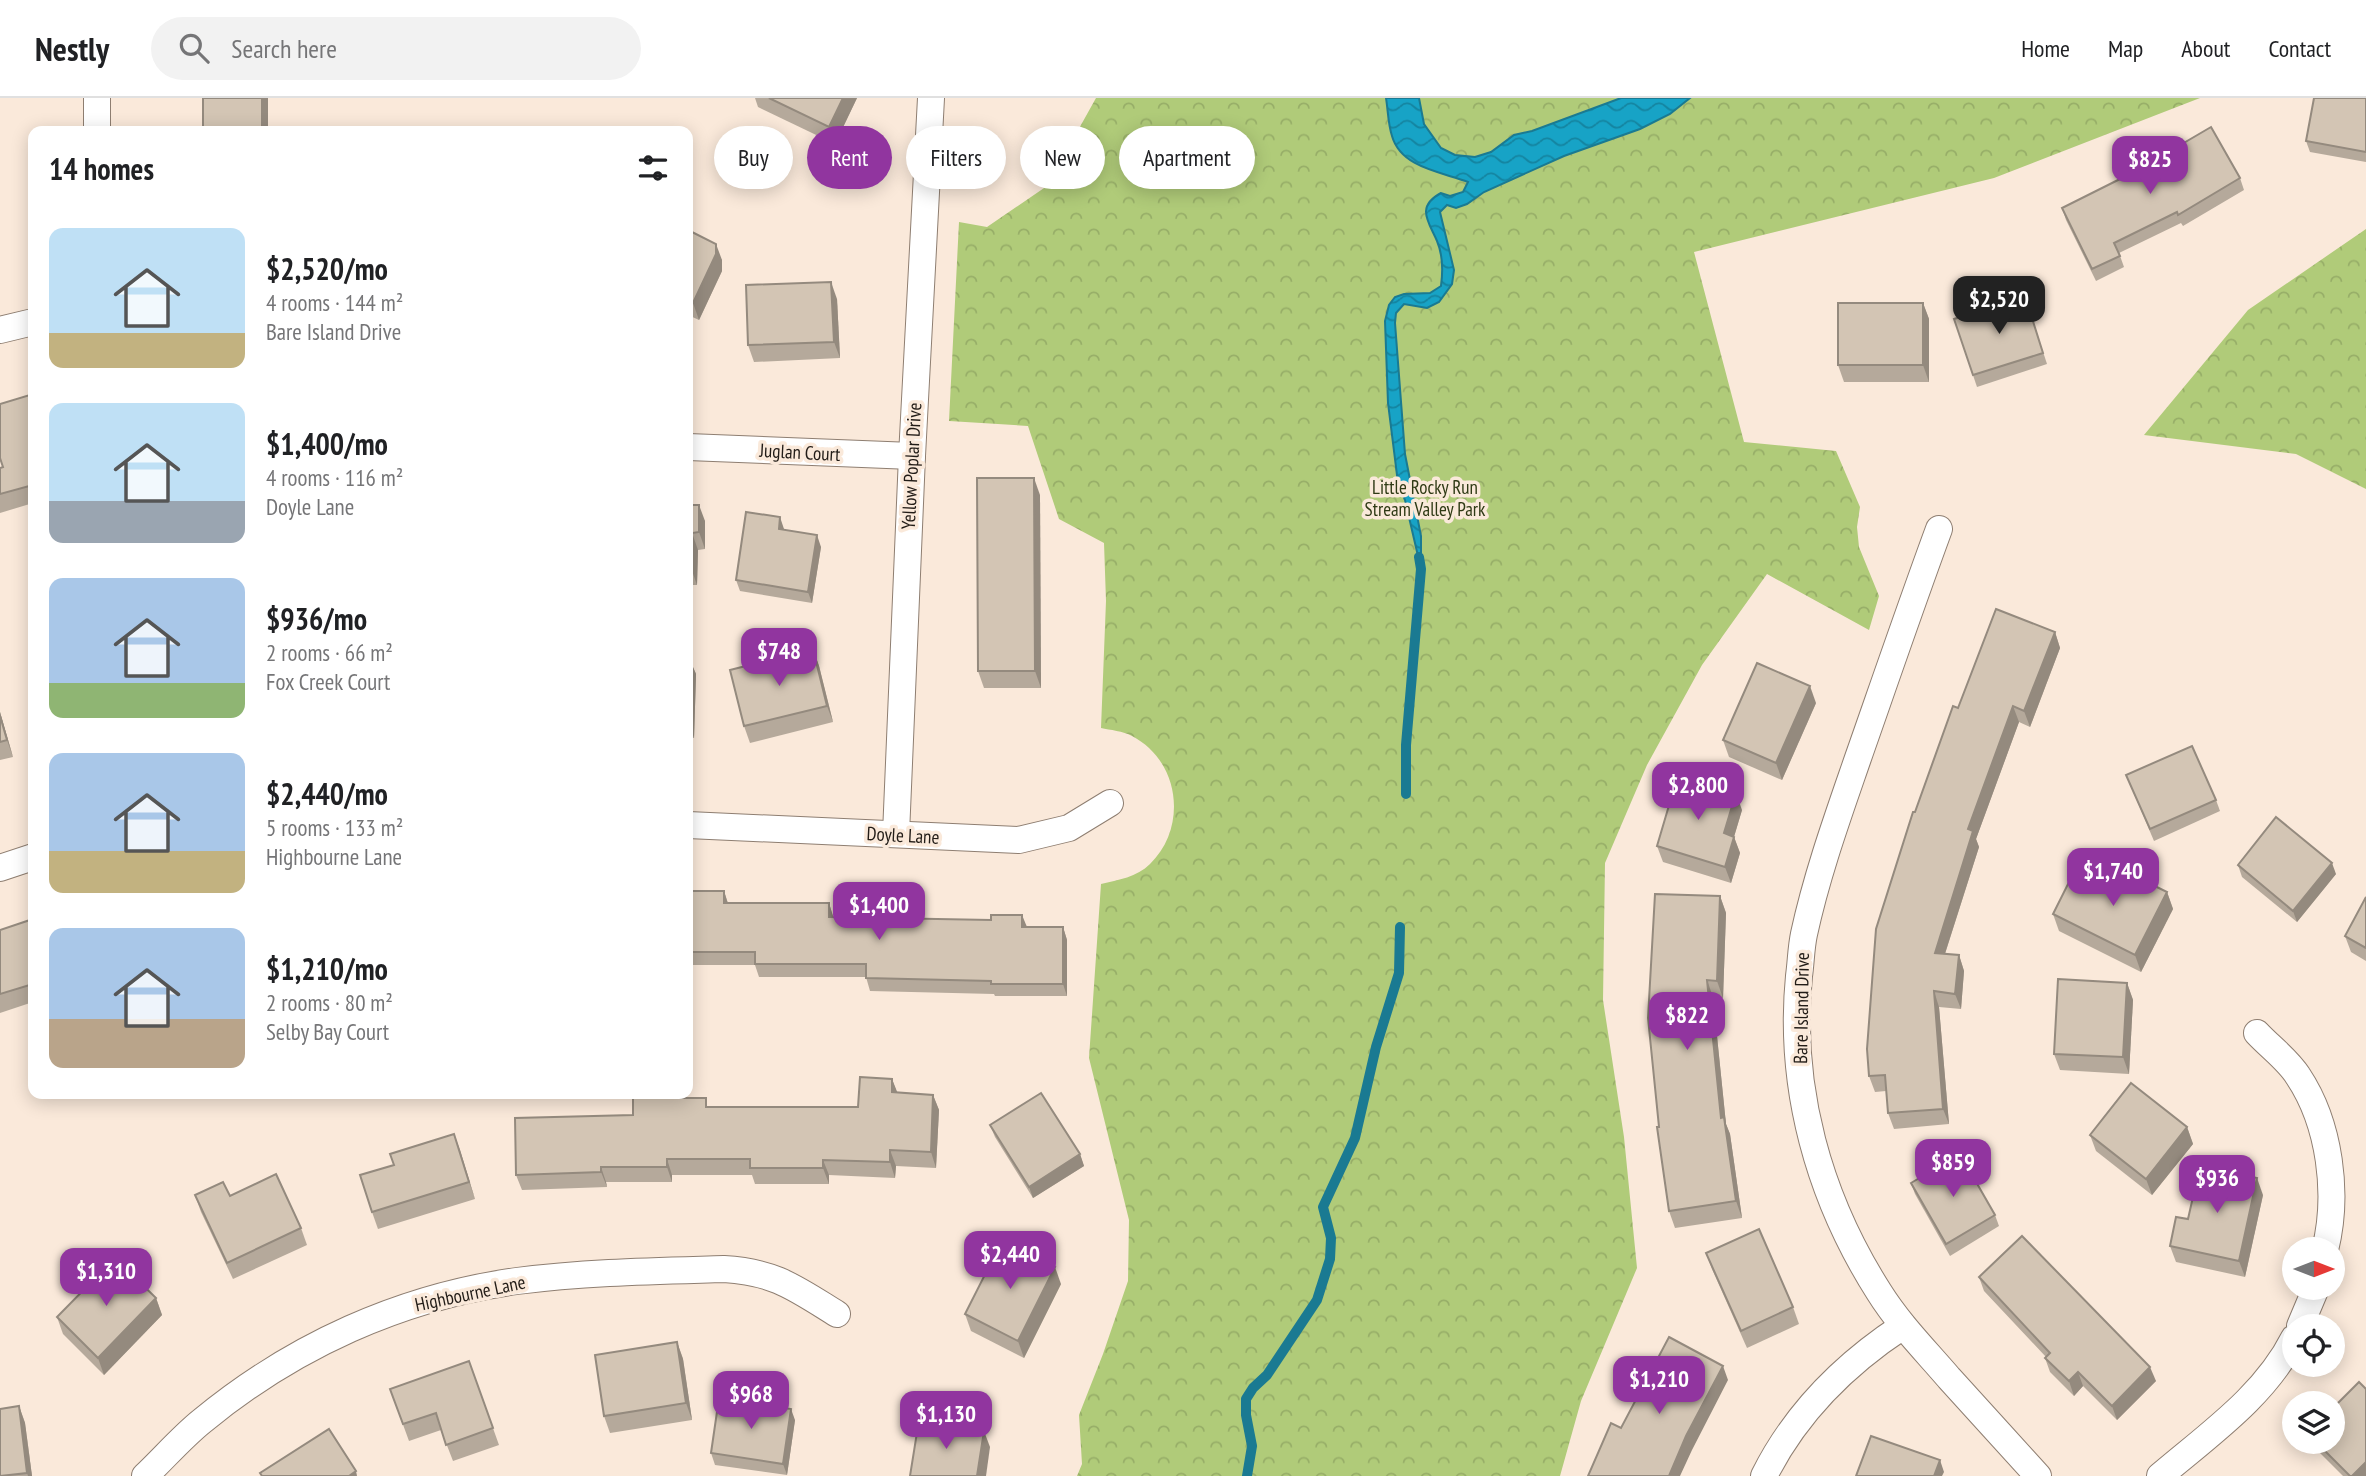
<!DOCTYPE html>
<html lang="en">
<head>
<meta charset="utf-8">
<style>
	body { margin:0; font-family:"PT Sans Narrow",sans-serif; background:#f2f2f2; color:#202124; height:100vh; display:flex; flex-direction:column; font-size:26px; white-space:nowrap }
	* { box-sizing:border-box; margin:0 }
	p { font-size:23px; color:#757577 }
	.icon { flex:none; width:38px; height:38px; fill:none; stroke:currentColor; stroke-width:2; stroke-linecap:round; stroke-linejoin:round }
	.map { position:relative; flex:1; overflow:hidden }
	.details { position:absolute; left:28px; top:28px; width:665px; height:973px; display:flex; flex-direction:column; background:#fff; border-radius:14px; box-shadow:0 4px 18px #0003 }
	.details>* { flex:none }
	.top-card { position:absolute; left:714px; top:28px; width:665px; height:63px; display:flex; gap:14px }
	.needle { width:46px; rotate:90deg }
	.controls { position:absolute; left:2282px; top:1139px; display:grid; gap:14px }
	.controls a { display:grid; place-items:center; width:63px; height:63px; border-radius:50%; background:#fff; box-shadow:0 4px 18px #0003; font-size:35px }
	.price { position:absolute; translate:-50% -60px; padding:0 16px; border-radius:14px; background:#91359f; color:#fff; font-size:23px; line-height:46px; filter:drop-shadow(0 2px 4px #0008) }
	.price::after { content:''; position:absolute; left:50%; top:42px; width:21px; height:16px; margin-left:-10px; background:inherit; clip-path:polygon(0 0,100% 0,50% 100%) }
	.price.selected { background:#222; color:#fff }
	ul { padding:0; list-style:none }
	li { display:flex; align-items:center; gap:21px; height:175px; padding:0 21px }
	li span { display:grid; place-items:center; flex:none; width:196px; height:140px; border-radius:14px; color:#555 }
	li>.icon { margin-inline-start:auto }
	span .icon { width:84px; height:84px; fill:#fffc; stroke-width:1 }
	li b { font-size:30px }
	h2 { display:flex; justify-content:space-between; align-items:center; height:84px; padding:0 21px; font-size:30px }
	.chip { padding:0 24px; border-radius:32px; background:#fff; box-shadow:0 4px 18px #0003; font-size:24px; line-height:63px }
	.chip.selected { background:#91359f; color:#fff }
	header { display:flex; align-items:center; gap:42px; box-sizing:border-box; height:98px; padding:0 35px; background:#fff; border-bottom:2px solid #e0e0e0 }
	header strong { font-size:33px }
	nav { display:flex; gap:38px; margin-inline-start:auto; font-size:24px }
	.search { width:490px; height:63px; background:#f2f2f2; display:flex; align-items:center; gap:18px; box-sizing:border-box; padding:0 24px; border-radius:38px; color:#757577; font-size:26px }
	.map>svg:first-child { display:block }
	.forest { fill:url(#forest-crowns) }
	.water { fill:url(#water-waves); stroke:#1a7a92; stroke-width:2 }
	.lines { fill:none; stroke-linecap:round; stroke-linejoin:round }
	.stream { stroke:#1a7a92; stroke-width:10 }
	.minor-casing { stroke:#8e7e71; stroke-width:28 }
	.minor { stroke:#fff; stroke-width:26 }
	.wall { fill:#b5a99b }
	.shaded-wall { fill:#948a7e }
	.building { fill:#d3c5b4; stroke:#948a7e; stroke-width:2 }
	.labels { text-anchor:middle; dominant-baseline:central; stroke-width:7; stroke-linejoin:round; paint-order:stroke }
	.street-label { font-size:19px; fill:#221c17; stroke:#fae9da }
	.park-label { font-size:19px; fill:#2f3a15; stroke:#fae9da }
</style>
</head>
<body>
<header>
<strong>Nestly</strong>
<div class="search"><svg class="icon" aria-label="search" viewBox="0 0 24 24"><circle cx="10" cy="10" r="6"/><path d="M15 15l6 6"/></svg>Search here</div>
<nav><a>Home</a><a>Map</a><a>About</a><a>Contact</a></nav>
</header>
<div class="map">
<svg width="2366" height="1378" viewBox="0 0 2366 1378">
	<defs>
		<pattern id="forest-crowns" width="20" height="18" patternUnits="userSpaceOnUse" patternTransform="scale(1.75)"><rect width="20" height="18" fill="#b0cb79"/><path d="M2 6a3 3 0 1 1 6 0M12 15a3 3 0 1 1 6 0" fill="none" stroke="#97ae68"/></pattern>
		<pattern id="water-waves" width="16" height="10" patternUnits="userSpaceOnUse" patternTransform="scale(1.75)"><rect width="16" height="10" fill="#17a3c6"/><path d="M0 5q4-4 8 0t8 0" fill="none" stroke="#1484a0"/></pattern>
	</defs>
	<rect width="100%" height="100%" fill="#fae9da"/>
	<g class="forest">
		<path d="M 1096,0 L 2200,0 L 1994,80 L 1694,154 L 1744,344 L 1836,353 L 1860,409 L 1857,429 L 1859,449 L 1879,498 L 1869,532 L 1767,476 L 1702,567 L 1647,667 L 1605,765 L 1603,902 L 1624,1039 L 1637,1170 L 1581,1303 L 1560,1378 L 1077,1378 L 1082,1366 L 1079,1317 L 1103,1256 L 1128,1183 L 1129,1122 L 1089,960 L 1101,786 C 1118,782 1137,779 1150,766 C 1188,729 1180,663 1132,638 C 1123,633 1110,632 1101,630 L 1106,503 L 1104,445 L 1059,421 L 1028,328 L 949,323 L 959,124 L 987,129 L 1047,88 Z"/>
		<polygon points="2366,131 2366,391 2296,356 2144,337 2248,212"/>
	</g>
	<path class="water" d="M 1386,0 L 1419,0 L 1424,26 L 1441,50 L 1455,57 L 1475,59 L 1491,54 L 1514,37 L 1532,33 L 1621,0 L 1690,0 L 1670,16 L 1640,31 L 1564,58 L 1484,94 L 1467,106 L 1456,110 L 1447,107 L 1440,114 L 1454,172 L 1452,186 L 1439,204 L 1427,210 L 1404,206 L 1396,215 L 1395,225 L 1405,356 L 1421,438 L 1421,471 L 1405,402 L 1398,385 L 1388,305 L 1385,223 L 1389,207 L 1395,199 L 1404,196 L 1430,195 L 1441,188 C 1443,173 1443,157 1437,143 C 1429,124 1415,109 1441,95 L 1450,98 L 1463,94 L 1468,84 C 1442,74 1401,70 1392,38 C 1388,26 1388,12 1386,0 Z"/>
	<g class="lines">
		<g class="stream">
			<polyline points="1406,696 1406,647 1421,471 1419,459"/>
			<polyline points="1247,1378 1252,1348 1246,1317 1246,1301 1253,1290 1267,1277 1317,1202 1330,1161 1331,1140 1323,1109 1355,1040 1376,949 1399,875 1400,829"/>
		</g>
		<defs>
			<g id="minor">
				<polyline points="97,33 97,0"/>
				<polyline points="0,232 33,224"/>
				<polyline points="688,349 912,358"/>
				<path d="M 1939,431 C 1911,507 1885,583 1858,660 C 1838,718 1817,776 1804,836 C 1801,850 1801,864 1799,878 C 1788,990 1819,1100 1879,1194 C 1899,1226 1925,1252 1949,1280 C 1979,1313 2008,1345 2038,1378"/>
				<polyline points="688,727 1019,742 1069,730 1110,705"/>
				<polyline points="896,736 912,358 931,0"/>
				<polyline points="0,770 33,759"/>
				<path d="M 2257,935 C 2270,949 2288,962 2298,978 C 2330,1026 2339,1096 2325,1152"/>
				<polyline points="2300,1228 2316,1190"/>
				<path d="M 145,1378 C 164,1360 182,1339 202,1323 C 293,1248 401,1199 517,1183 C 586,1174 655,1173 724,1171 C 775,1174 795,1190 837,1216"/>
				<path d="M 1764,1378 C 1795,1316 1845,1266 1903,1228"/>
				<path d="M 2160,1378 C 2208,1337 2265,1298 2294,1240"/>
			</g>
		</defs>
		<use href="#minor" class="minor-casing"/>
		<use href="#minor" class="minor"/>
	</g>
	<g class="wall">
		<polygon points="755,0 857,0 835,46 758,9"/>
		<polygon points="2366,0 2366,64 2310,54 2306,43"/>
		<polygon points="2240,80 2244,92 2183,128 2181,125 2119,155 2124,169 2096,183 2066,122 2062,110"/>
		<polygon points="688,132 722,162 722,173 699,222 688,217"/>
		<polygon points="2025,198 2047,266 1977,289 1954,221"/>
		<polygon points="837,201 840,260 754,264 748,247"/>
		<polygon points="1923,205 1929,221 1929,284 1844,284 1838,267"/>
		<polygon points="33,296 33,405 0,415 0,370 3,369"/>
		<polygon points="1040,397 1041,590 984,590 978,573"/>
		<polygon points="688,407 705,423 705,451 698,452 697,487 688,487"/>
		<polygon points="784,431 784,432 821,449 812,505 740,493 736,482"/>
		<polygon points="2055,534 2060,550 2030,629 2019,624 1976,741 1979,749 1945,856 1959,857 1964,873 1961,911 1939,909 1949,1026 1894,1031 1888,1015 1886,993 1875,994 1869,978 1915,714"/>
		<polygon points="813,551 819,568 833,624 750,645 744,628"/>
		<polygon points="688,560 689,560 696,576 694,640 688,639"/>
		<polygon points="1816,605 1782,682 1729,659 1723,642"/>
		<polygon points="0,614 13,659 0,662"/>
		<polygon points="2126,677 2216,702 2220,713 2154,743"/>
		<polygon points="1742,712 1734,739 1740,755 1731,785 1663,764 1657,748"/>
		<polygon points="2238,767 2336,776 2297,824 2242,779"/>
		<polygon points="2098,791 2167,794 2173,811 2141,874 2059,833 2053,816"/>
		<polygon points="688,793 724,793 728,805 829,805 833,819 1027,829 1063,829 1067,842 1067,898 995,898 994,896 870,893 866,879 759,879 755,867 688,867"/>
		<polygon points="1720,798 1726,815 1723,900 1713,899 1726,1026 1730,1036 1742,1120 1675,1130 1669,1113 1659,1029"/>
		<polygon points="2366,799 2366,863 2351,854 2345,838"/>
		<polygon points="33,821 33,904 0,915 0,832"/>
		<polygon points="2127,885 2133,902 2129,976 2060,972 2054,956"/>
		<polygon points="892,981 897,995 933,997 939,1012 936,1070 896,1068 895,1080 829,1077 829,1086 755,1086 752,1077 672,1077 672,1084 606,1084 607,1089 522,1092 516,1077 633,1017 633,996 669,996 670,1000 709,1009 858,1009"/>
		<polygon points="990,1027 1080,1056 1084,1068 1033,1100 995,1039"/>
		<polygon points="2187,1029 2193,1046 2152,1097 2096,1053 2090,1037"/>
		<polygon points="454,1036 475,1101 378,1131 372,1114 394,1067"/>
		<polygon points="1911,1085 1995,1117 1999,1128 1950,1158 1915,1096"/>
		<polygon points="195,1097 230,1098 301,1130 307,1147 233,1181 201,1114"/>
		<polygon points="2263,1097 2245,1179 2176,1164 2170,1148 2188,1121"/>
		<polygon points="1706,1155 1793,1209 1799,1226 1747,1250 1712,1171"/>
		<polygon points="1979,1179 2156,1283 2117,1322 2083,1288 2074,1298 2050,1274 2045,1260 2046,1259 1984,1193"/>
		<polygon points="1061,1186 1024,1260 971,1233 965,1216"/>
		<polygon points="156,1200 162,1217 104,1277 63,1236 57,1219"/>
		<polygon points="677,1244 683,1261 692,1322 610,1335 604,1318"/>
		<polygon points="469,1263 499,1347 453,1363 441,1332 409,1343 390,1291"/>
		<polygon points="19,1308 25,1325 32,1378 0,1378"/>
		<polygon points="795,1322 787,1377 715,1367 711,1355"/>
		<polygon points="2311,1344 2333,1344 2366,1378 2343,1378 2312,1347"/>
	</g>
	<g class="shaded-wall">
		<rect x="262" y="0" width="6" height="33"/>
		<polygon points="843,0 857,0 835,46 829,29"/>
		<polygon points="716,146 722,162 722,173 699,222 693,205"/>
		<polygon points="831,184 837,201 840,260 834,244"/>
		<polygon points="1923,205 1929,221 1929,284 1923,267"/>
		<polygon points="1034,380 1040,397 1041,590 1035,573"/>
		<polygon points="699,407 705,423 705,451 699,434"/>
		<polygon points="780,419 784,431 783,443 779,431"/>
		<polygon points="692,435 698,452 697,487 691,470"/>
		<polygon points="817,437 821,449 812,505 808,494"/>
		<polygon points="2055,534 2060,550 2030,629 2024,613"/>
		<polygon points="813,551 819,568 833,624 827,608"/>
		<polygon points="689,560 696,576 694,640 688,623"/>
		<polygon points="1810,588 1816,605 1782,682 1776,665"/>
		<polygon points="2013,608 2019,624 1976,741 1979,749 1940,871 1935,855 1968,731"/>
		<polygon points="0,614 13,659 7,642 0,618"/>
		<polygon points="1736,695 1742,712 1730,752 1724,735"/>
		<polygon points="1734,739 1740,755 1731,785 1725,769"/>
		<polygon points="2332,765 2336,776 2297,824 2293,813"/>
		<polygon points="724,793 728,806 724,805"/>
		<polygon points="2167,794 2173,811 2141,874 2135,857"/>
		<polygon points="1720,798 1726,815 1723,900 1717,883"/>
		<polygon points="829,805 833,818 833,831 829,819"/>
		<polygon points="1022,817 1027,829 1022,829"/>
		<polygon points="1063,829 1067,842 1067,898 1063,886"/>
		<polygon points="1959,857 1964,873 1961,911 1955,896"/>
		<polygon points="1707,882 1713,899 1726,1026 1730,1036 1742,1120 1736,1103 1721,1020"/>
		<polygon points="2127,885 2133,902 2129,976 2123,959"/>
		<polygon points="1934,893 1939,909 1949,1026 1943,1011"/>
		<polygon points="892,981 898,996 892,994"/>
		<polygon points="933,997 939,1012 936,1070 931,1054"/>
		<polygon points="2187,1029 2193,1046 2152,1097 2146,1081"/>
		<polygon points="454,1036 460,1052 475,1101 469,1084"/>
		<polygon points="890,1052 896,1068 895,1080 890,1064"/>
		<polygon points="1080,1056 1084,1068 1033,1100 1029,1089"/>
		<polygon points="667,1061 672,1077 672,1084 667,1069"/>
		<polygon points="823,1062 829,1077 829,1086 823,1070"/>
		<polygon points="601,1069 606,1084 607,1089 601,1074"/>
		<polygon points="2257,1080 2263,1097 2245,1179 2239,1163"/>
		<polygon points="1055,1169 1061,1186 1024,1260 1018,1243"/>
		<polygon points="156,1200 162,1217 104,1277 98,1260"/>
		<polygon points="677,1244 683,1261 692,1322 686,1305"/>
		<polygon points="1723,1268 1728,1282 1692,1352 1680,1378 1669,1378 1686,1338"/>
		<polygon points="2150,1269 2156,1283 2117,1322 2112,1308"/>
		<polygon points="2078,1274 2083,1288 2074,1298 2069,1283"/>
		<polygon points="19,1308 25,1325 32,1378 28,1378 27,1375"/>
		<polygon points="791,1311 795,1322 787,1377 783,1366"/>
		<polygon points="984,1333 990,1349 986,1378 977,1378"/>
		<polygon points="1940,1362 1944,1374 1942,1378 1934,1378"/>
		<polygon points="2366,1364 2366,1378 2352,1378"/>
		<polygon points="356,1373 357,1378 349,1378"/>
	</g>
	<g class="building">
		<rect x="203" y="0" width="59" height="33"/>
		<polygon points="769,0 843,0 829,29"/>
		<polygon points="2314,0 2366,0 2366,54 2306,43"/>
		<polygon points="2211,29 2240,80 2178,117 2177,114 2114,145 2120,158 2092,171 2062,110 2134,74"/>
		<polygon points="688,132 716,146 716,156 693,205 688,203"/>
		<polygon points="831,184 834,244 748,247 746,187"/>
		<polygon points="2025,198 2043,255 1973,277 1954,221"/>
		<rect x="1838" y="205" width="85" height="62"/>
		<polygon points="33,296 33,387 0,396 0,370 3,369 0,360 0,306"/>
		<polygon points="977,380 1034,380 1035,573 978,573"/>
		<polygon points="688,407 699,407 699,434 692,435 691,470 688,470"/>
		<polygon points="746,414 780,419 779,431 817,437 808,494 736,482"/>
		<polygon points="1996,511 2055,534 2024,613 2013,608 1968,731 1973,733 1935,855 1959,857 1955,896 1934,893 1943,1011 1888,1015 1885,977 1869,978 1867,951 1876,831 1913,714 1915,714 1953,608 1958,610"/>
		<polygon points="813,551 827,608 744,628 730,572"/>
		<polygon points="688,560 689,560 688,623"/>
		<polygon points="1757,565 1810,588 1776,665 1723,642"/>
		<polygon points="0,618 7,642 0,644"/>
		<polygon points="2192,648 2216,702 2150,731 2126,677"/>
		<polygon points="1678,677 1736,695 1724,735 1734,739 1725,769 1657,748"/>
		<polygon points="2276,719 2332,765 2293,813 2238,767"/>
		<polygon points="2110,766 2167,794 2135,857 2053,816 2072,778 2098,791"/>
		<polygon points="688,793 724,793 724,805 829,805 829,819 991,822 991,817 1022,817 1022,829 1063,829 1063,886 991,886 991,883 866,880 866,866 755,866 755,854 688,854"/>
		<polygon points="1655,796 1720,798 1717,883 1707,882 1721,1020 1724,1019 1736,1103 1669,1113 1657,1029 1659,1029 1648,920"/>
		<polygon points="2366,799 2366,850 2345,838"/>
		<polygon points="33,821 33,886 0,896 0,832"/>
		<polygon points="2058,881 2127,885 2123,959 2054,956"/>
		<polygon points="860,979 892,981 892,994 933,997 931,1054 890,1052 890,1064 823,1062 823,1070 750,1070 750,1061 667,1061 667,1069 601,1069 601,1074 516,1077 515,1020 633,1017 633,996 666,996 666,1000 706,1000 706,1009 858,1009"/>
		<polygon points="2131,985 2187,1029 2146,1081 2090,1037"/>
		<polygon points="1041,995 1080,1056 1029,1089 990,1027"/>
		<polygon points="454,1036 469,1084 372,1114 360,1077 394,1067 390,1056"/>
		<polygon points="1960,1056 1995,1117 1946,1146 1911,1085"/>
		<polygon points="2200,1068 2257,1080 2239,1163 2170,1148 2176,1119 2188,1121"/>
		<polygon points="276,1076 301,1130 227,1165 195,1097 223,1084 230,1098"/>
		<polygon points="1759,1131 1793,1209 1741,1233 1706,1155"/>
		<polygon points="2022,1138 2150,1269 2112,1308 2078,1274 2069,1283 2045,1260 2050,1255 1979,1179"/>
		<polygon points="1002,1143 1055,1169 1018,1243 965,1216"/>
		<polygon points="115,1160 156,1200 98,1260 57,1219"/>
		<polygon points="1669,1239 1723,1268 1686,1338 1669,1378 1588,1378 1611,1325 1621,1330"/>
		<polygon points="677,1244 686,1305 604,1318 595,1257"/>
		<polygon points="469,1263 493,1330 446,1347 436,1315 403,1326 390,1291"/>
		<polygon points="2359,1284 2366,1291 2366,1364 2352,1378 2350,1378 2316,1344 2333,1344 2333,1310"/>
		<polygon points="719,1300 791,1311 783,1366 711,1355"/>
		<polygon points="19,1308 27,1375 0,1378 0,1311"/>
		<polygon points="919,1322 984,1333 977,1378 910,1378"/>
		<polygon points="329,1331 356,1373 349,1378 262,1378 260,1375"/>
		<polygon points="1871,1338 1940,1362 1934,1378 1856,1378"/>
	</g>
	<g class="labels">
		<g class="street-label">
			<text transform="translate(800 354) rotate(3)">Juglan Court</text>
			<text transform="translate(911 368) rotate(-87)">Yellow Poplar Drive</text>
			<text transform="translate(903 737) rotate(3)">Doyle Lane</text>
			<text transform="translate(1801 910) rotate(-89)">Bare Island Drive</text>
			<text transform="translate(470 1195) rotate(-12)">Highbourne Lane</text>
		</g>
		<g class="park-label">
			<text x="1425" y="389">Little Rocky Run<tspan x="1425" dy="22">Stream Valley Park</tspan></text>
		</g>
	</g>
</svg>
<div class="controls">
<a><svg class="needle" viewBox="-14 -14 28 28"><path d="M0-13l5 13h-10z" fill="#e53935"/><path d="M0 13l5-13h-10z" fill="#757577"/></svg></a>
<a><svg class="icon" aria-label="locate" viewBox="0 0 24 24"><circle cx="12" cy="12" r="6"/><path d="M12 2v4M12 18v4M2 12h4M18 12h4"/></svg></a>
<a><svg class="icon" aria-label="layers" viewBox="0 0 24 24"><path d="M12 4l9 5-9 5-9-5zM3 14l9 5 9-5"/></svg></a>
</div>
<b class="price" style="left:2150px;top:98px">$825</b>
<b class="price selected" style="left:1999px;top:238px">$2,520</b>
<b class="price" style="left:779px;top:590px">$748</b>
<b class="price" style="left:1698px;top:724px">$2,800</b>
<b class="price" style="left:2113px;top:810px">$1,740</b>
<b class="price" style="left:879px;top:844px">$1,400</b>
<b class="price" style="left:1687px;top:954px">$822</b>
<b class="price" style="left:1953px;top:1101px">$859</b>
<b class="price" style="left:2217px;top:1117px">$936</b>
<b class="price" style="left:1010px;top:1193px">$2,440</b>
<b class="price" style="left:106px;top:1210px">$1,310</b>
<b class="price" style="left:1659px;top:1318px">$1,210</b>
<b class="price" style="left:751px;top:1333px">$968</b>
<b class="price" style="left:946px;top:1353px">$1,130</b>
<div class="top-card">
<a class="chip">Buy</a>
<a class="chip selected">Rent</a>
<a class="chip">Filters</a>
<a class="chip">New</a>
<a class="chip">Apartment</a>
</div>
<section class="details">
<h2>14 homes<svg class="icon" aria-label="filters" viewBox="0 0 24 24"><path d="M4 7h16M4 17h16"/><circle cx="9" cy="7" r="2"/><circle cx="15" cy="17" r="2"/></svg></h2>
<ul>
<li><span style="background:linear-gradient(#bfe0f5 75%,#c2b280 0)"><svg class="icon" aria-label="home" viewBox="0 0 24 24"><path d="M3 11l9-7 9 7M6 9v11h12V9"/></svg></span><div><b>$2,520/mo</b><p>4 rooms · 144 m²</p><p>Bare Island Drive</p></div></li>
<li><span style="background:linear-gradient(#bfe0f5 70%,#9aa5b1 0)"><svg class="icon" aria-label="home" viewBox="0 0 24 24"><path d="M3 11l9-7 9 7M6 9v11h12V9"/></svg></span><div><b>$1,400/mo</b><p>4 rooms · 116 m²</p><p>Doyle Lane</p></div></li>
<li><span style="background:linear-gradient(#a9c7e8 75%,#8fb573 0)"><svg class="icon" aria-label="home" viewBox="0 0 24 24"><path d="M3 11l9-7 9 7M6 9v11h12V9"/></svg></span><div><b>$936/mo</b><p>2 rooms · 66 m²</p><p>Fox Creek Court</p></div></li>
<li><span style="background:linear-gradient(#a9c7e8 70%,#c2b280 0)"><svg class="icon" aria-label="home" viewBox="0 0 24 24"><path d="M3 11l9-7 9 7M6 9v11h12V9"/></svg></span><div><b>$2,440/mo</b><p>5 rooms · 133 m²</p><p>Highbourne Lane</p></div></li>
<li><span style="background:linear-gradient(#a9c7e8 65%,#b9a48a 0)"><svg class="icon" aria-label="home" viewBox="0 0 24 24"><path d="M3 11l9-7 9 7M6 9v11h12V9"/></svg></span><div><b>$1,210/mo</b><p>2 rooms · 80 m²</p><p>Selby Bay Court</p></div></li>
</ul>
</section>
</div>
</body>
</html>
